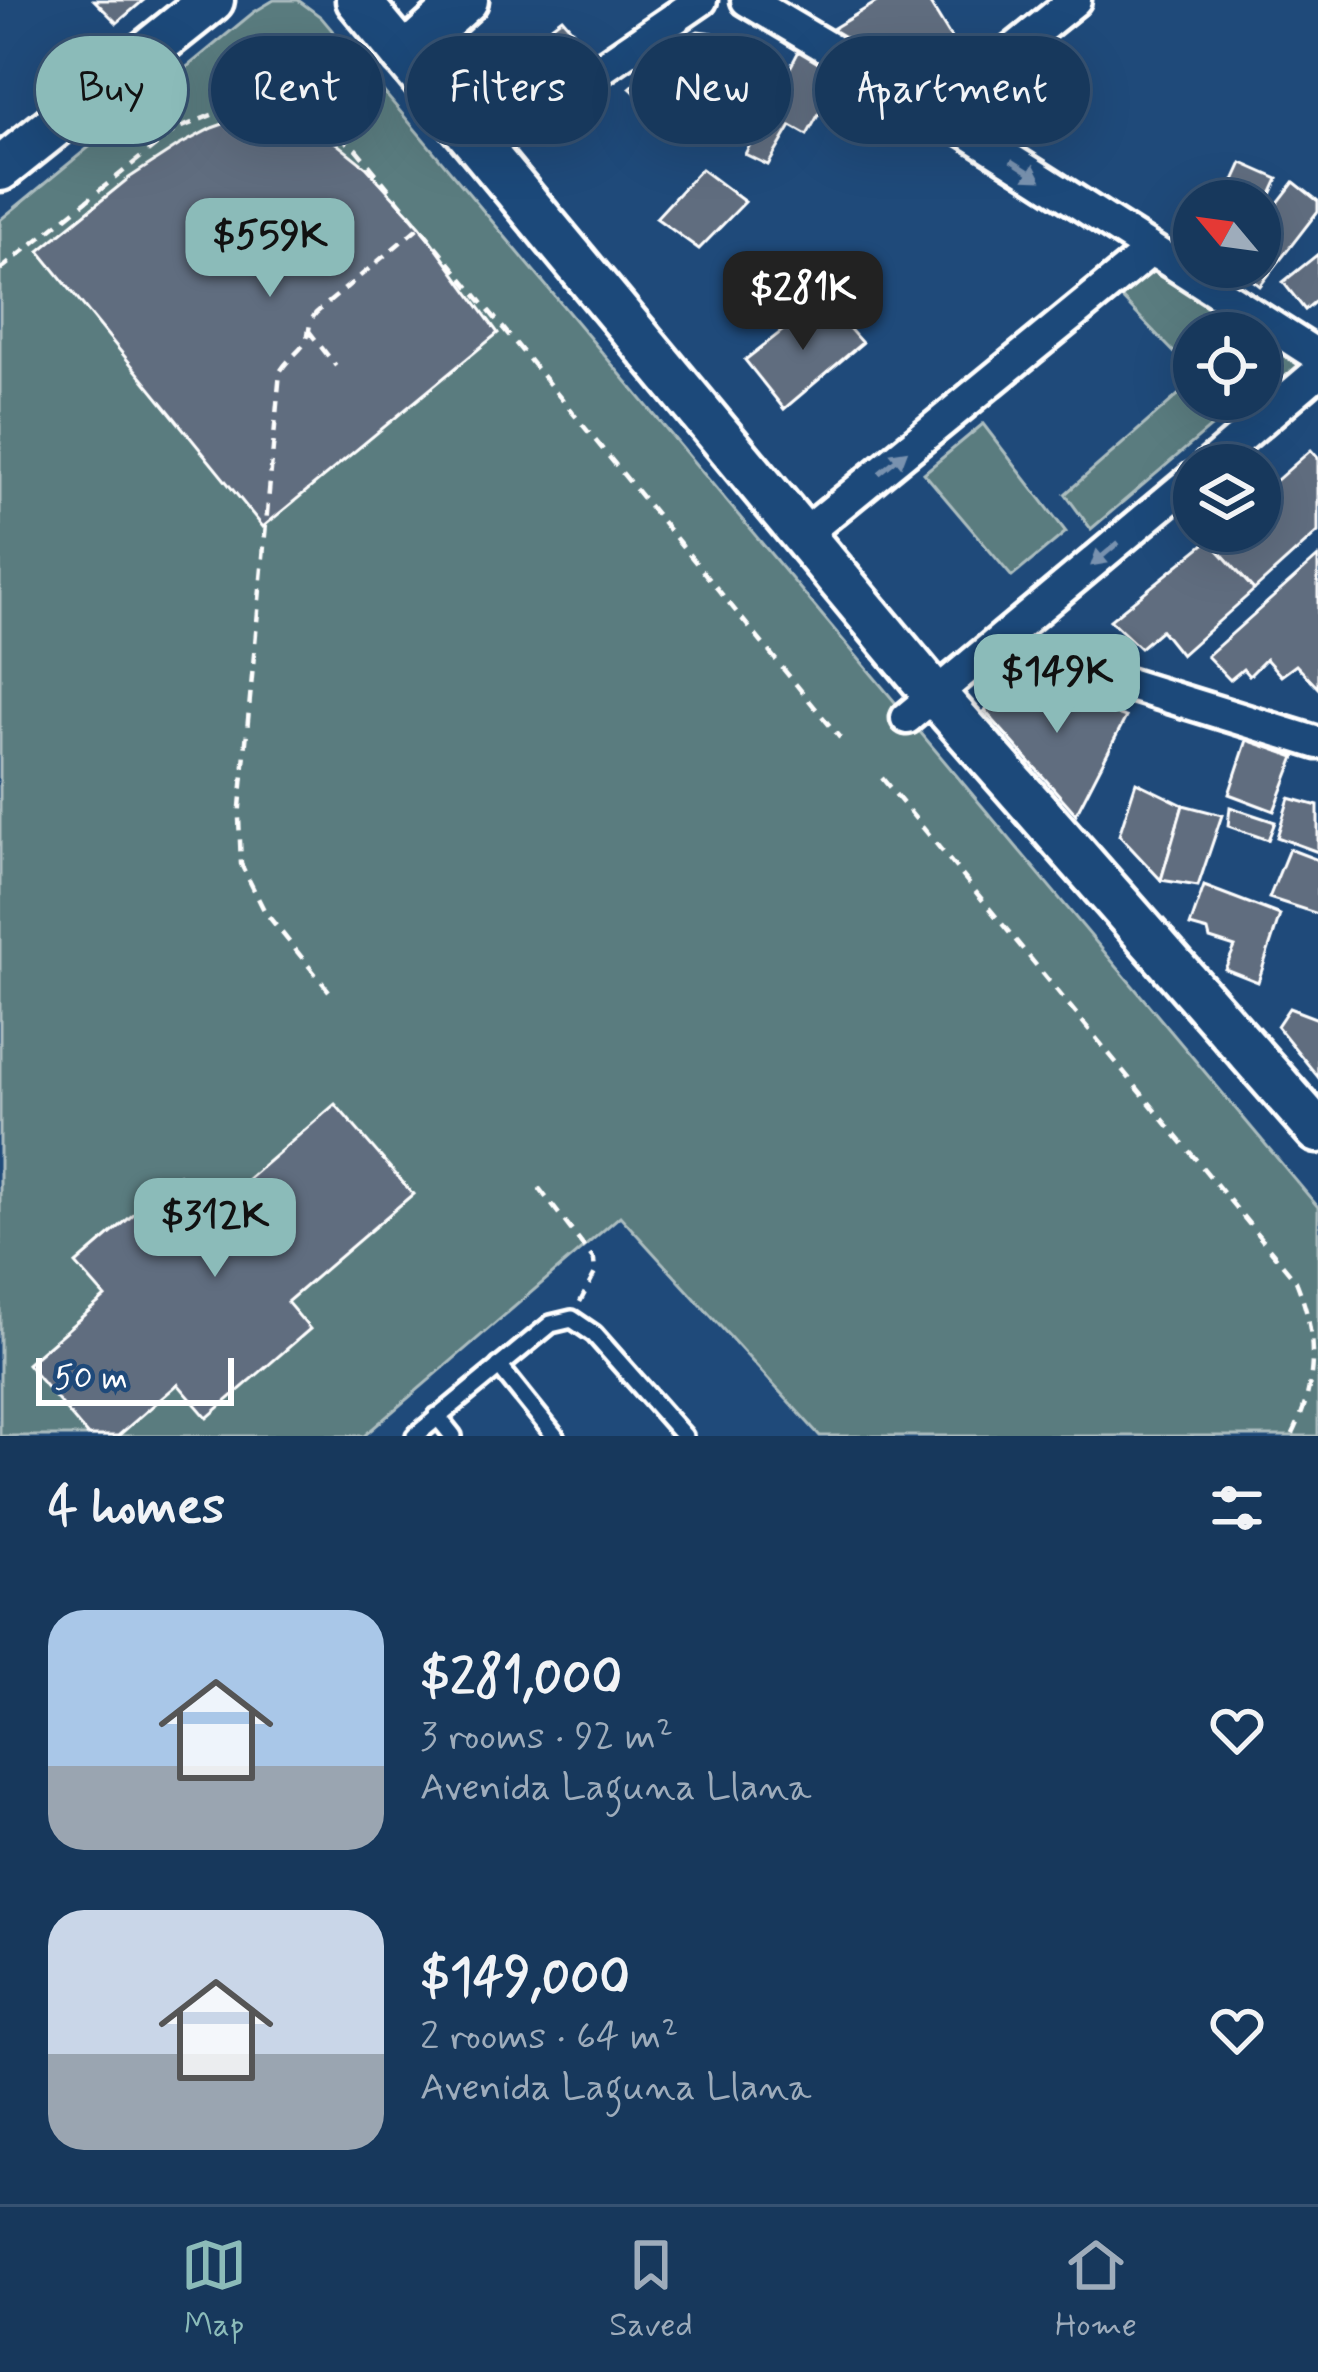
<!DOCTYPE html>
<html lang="en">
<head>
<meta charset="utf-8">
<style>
	body { margin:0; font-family:Mynerve,sans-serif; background:#244365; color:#f1f3f6; height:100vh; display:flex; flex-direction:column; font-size:45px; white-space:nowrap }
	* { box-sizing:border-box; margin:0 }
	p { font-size:39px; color:#9eacbb }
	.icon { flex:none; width:66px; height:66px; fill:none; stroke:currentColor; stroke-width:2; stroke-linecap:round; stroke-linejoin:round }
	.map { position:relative; height:1436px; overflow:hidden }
	.drawer { display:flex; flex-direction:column; background:#17385c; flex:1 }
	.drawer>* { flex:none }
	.hud { position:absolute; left:36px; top:36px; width:1248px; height:108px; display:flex; gap:24px }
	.needle { width:78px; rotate:299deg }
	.controls { position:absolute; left:1173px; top:180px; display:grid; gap:24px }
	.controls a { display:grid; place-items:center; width:108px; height:108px; border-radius:50%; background:#17385c; box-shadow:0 12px 48px #0002,0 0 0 3px #365272; font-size:60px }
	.scale { position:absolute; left:36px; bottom:30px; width:198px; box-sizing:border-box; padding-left:12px; border:6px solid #fff; border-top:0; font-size:33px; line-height:42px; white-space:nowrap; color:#fff; -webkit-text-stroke:9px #1f4a7a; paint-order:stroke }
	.price { position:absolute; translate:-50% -102px; padding:0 27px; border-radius:24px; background:#8bbbb9; color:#111; font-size:39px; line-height:78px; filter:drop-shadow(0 3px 6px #0008) }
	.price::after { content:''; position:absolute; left:50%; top:72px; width:36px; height:27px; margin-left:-18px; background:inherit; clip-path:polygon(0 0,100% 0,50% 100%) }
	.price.on { background:#222; color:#fff }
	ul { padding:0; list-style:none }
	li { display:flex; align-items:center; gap:36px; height:300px; padding:0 48px }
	li span { display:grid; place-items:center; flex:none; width:336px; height:240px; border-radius:36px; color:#555 }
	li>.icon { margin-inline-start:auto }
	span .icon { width:144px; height:144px; fill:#fffc; stroke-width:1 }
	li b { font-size:51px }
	h2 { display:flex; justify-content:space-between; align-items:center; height:144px; padding:0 48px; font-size:51px }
	.tag { padding:0 42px; border-radius:54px; background:#17385c; box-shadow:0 12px 48px #0002,0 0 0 3px #365272; font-size:42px; line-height:108px }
	.tag.on { background:#8bbbb9; color:#111 }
	.menu { display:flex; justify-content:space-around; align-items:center; height:168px; border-top:3px solid #365272; background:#17385c; font-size:33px; color:#9eacbb }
	.menu a { display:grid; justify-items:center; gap:6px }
	.menu .on { color:#8bbbb9 }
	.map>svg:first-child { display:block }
	.green { fill:#5a7b7f; stroke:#acbdbf; stroke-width:3 }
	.building { fill:#606d7f; stroke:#fff; stroke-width:3 }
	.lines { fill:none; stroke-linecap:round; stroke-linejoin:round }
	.lane-casing { stroke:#fff; stroke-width:24 }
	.street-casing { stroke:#fff; stroke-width:39 }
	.secondary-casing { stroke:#fff; stroke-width:51 }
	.path { stroke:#fff; stroke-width:4.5; stroke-dasharray:12 9; stroke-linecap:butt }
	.lane { stroke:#1f4a7a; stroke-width:15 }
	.street { stroke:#1f4a7a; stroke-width:30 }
	.secondary { stroke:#1f4a7a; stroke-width:42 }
	.oneway { fill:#7992af }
</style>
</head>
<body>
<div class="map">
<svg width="1318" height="1436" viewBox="0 0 1318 1436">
	<rect width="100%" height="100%" fill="#1f4a7a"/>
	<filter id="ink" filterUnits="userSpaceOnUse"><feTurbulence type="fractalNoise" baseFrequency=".00833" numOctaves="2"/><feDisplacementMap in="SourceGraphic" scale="24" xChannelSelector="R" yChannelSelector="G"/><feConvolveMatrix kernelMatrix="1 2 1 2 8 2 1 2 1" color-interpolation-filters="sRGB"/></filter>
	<g filter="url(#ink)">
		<g class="green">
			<polygon points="274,0 298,0 321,17 1318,1207 1318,1436 820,1436 620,1216 364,1436 0,1436 0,220 254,12"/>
			<polygon points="1150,251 1318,356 1292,395 1264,383 1260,386 1260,333 1194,333 1194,373 1109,285"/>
			<polygon points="1194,381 1194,399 1244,399 1091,529 1065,494"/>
			<polygon points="983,424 1066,532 1012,577 924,473"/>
		</g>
		<g class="building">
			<polygon points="94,0 144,0 117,23"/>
			<polygon points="880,0 928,0 974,75 941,103 824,34"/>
			<polygon points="562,18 596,57 553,84 522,48"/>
			<polygon points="698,31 713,33 751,60 677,131 630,88 685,38"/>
			<polygon points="802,45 844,69 807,135 791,126 768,165 745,154"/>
			<polygon points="522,48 553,84 525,111 508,109 485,84"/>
			<polygon points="251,114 287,115 321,131 366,167 420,226 498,333 263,527 39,251 129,178 178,146 212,128"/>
			<polygon points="1242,163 1278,179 1263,212 1260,201 1238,201 1227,196"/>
			<polygon points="701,169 745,202 699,249 656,218"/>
			<polygon points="1294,182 1318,201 1318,211 1260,286 1236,267 1260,267 1260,226"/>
			<polygon points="1318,254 1318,299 1305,310 1283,282"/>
			<polygon points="823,299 862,343 784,409 745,360"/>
			<polygon points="1311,450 1318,458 1318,532 1254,590 1209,540 1219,531 1260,531 1260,495"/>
			<polygon points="1209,540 1254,590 1181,655 1161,630 1140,648 1110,620"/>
			<polygon points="1318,557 1318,688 1296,665 1281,676 1266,659 1249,676 1243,669 1230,680 1207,656"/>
			<polygon points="1017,680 1126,717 1076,814 985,711"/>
			<polygon points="1247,740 1295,757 1274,811 1229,794"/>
			<polygon points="1136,782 1183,805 1161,880 1119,835"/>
			<polygon points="1289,798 1318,806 1318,852 1277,837"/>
			<polygon points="1183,805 1222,815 1198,886 1161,880"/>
			<polygon points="1230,807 1275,822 1268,840 1228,826"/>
			<polygon points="1289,849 1318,860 1318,914 1269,898"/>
			<polygon points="1204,886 1280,915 1258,982 1225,969 1235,947 1210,939 1208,931 1190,926"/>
			<polygon points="1289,1008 1318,1019 1318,1077 1277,1026"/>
			<polygon points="335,1104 413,1194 287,1302 310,1329 207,1418 178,1384 118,1436 88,1436 27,1364 105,1297 76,1264 179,1175 210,1212"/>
		</g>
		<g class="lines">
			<defs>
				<g id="lane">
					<polyline points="499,1366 555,1436"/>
					<polyline points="437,1416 453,1436"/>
					<polyline points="415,1436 551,1324 572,1319 594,1334 684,1436"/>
				</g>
				<g id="street">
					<polyline points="747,0 936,112 1318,356"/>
					<polyline points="936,112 1075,0"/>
					<polyline points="482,150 701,0"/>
					<polyline points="1209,465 1318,372"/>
					<polyline points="802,536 1150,251"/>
					<polyline points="998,644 1318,743"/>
					<polyline points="907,718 1194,478"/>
				</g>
				<g id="secondary">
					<polyline points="358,0 936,696 1318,1131"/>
					<polyline points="404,56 466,0"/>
					<polyline points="0,169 212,0"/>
				</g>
			</defs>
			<use href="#lane" class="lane-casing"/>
			<use href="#street" class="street-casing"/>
			<use href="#secondary" class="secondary-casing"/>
			<g class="path">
				<polyline points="0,270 175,130 219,112 252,106 314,117 356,149 840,738"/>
				<polyline points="308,330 336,366"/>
				<path d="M 882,778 L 1296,1281 C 1318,1335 1318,1383 1292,1436"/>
				<path d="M 329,991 L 265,912 L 241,864 L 239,818 L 280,372 C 287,359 299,353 306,341 C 311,330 307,324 316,313 L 420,226"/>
				<polyline points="539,1188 594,1260 595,1273 580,1302"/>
			</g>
			<use href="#lane" class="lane"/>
			<use href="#street" class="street"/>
			<use href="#secondary" class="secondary"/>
		</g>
		<defs><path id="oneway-solid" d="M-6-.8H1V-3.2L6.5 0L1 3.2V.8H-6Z" transform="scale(3)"/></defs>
		<g class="oneway">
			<use href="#oneway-solid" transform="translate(1026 170) rotate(33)"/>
			<use href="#oneway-solid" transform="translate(893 462) rotate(-39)"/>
			<use href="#oneway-solid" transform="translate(1105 554) rotate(140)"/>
		</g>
	</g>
</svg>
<div class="controls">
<a><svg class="needle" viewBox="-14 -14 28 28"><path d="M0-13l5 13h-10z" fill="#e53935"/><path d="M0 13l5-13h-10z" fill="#9eacbb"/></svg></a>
<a><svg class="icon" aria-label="locate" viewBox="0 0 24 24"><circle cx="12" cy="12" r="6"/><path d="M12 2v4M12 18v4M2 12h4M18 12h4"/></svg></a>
<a><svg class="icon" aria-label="layers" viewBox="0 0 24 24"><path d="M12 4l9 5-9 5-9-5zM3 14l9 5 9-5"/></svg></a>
</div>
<div class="scale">50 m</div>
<b class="price" style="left:270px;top:300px">$559K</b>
<b class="price on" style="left:803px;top:353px">$281K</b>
<b class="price" style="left:1057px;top:736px">$149K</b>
<b class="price" style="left:215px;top:1280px">$312K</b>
<div class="hud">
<a class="tag on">Buy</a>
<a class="tag">Rent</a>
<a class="tag">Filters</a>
<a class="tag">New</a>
<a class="tag">Apartment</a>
</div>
</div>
<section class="drawer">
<h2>4 homes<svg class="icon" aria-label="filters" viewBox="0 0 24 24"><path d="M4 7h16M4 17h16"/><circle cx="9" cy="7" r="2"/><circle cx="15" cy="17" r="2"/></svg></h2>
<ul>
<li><span style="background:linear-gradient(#a9c7e8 65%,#9aa5b1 0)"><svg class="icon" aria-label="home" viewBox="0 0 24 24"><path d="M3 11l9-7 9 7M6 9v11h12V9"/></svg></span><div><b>$281,000</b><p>3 rooms · 92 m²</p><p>Avenida Laguna Llana</p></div><svg class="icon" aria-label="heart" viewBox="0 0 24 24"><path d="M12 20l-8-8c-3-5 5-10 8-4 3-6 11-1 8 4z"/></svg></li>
<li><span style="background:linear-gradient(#c9d6e8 60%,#9aa5b1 0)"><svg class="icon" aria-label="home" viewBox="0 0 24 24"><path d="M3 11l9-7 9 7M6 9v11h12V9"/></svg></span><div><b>$149,000</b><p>2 rooms · 64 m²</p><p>Avenida Laguna Llana</p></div><svg class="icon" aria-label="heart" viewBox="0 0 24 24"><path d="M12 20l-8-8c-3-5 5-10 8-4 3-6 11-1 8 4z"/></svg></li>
</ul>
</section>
<nav class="menu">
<a class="on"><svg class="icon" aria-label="map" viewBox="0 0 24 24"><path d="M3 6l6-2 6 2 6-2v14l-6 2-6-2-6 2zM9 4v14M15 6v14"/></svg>Map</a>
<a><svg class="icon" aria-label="saved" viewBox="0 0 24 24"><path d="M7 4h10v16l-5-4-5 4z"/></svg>Saved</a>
<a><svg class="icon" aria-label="home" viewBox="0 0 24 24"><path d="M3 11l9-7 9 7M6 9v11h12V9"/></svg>Home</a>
</nav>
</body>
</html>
